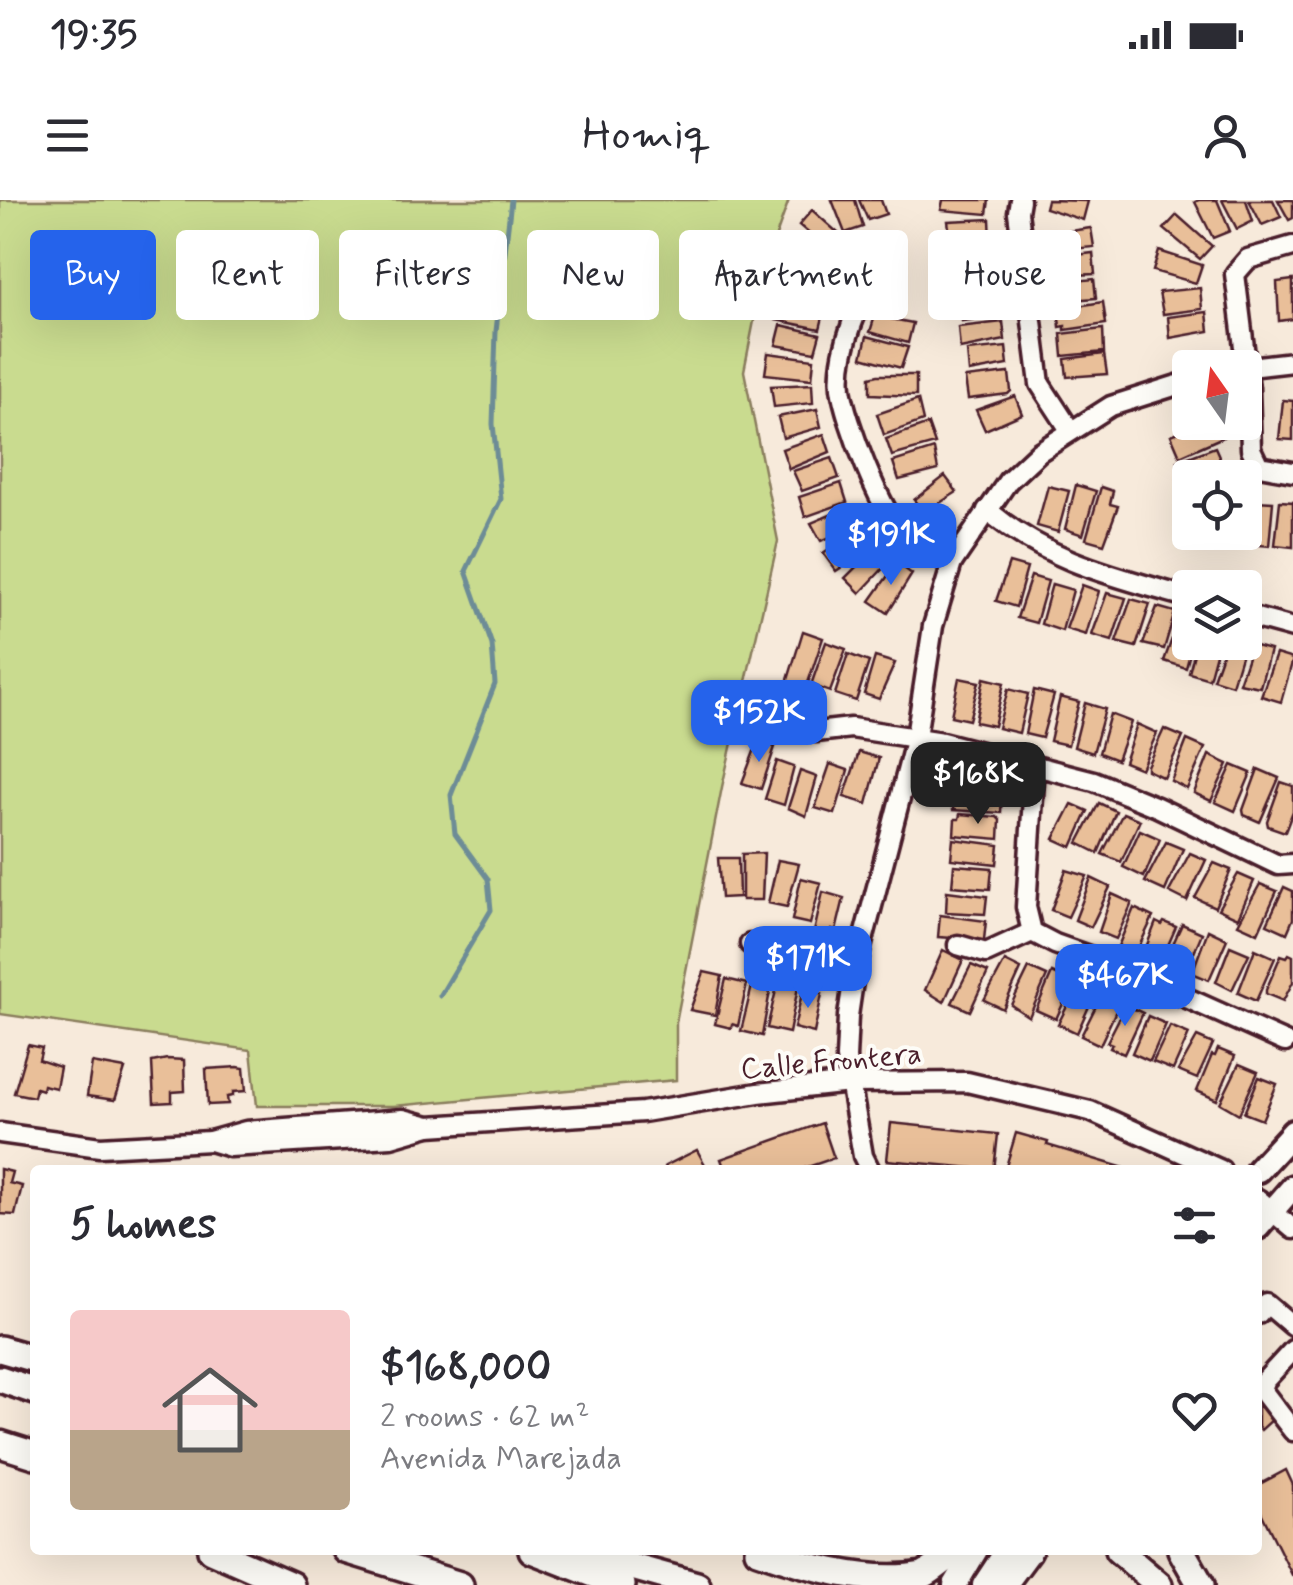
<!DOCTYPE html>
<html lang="en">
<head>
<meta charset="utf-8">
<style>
	body { margin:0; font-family:Mynerve,sans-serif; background:#f2f2f3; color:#2b2b33; height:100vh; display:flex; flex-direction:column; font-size:38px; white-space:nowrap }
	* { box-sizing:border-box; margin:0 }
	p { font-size:32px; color:#7c7c81 }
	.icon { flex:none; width:55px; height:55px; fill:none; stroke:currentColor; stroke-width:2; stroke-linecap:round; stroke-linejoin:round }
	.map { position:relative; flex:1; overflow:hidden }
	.details { position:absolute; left:30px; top:965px; width:1232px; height:390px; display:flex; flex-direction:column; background:#fff; border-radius:10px; box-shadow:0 10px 40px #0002 }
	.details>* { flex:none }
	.banner { position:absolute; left:30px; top:30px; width:1235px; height:90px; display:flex; gap:20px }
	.needle { width:65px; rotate:346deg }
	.tools { position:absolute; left:1172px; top:150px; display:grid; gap:20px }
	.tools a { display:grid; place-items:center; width:90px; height:90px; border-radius:10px; background:#fff; box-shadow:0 10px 40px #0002; font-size:50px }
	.price { position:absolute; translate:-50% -85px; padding:0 22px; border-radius:20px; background:#2563eb; color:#fff; font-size:32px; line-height:65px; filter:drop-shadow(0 2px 5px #0008) }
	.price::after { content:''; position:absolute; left:50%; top:60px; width:30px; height:22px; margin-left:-15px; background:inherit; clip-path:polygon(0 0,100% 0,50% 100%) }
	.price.current { background:#222; color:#fff }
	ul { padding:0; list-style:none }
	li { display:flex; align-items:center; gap:30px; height:250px; padding:0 40px }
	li+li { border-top:2px solid #e1e1e2 }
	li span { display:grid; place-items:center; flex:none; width:280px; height:200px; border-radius:10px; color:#555 }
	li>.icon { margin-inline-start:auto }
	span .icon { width:120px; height:120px; fill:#fffc; stroke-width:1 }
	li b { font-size:42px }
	h2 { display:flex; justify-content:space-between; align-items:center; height:120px; padding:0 40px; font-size:42px }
	.chip { padding:0 35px; border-radius:10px; background:#fff; box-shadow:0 10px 40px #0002; font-size:35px; line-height:90px }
	.chip.current { background:#2563eb; color:#fff }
	.status { display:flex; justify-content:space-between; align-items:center; height:70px; padding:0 50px; background:#fff; direction:ltr }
	.status svg { height:28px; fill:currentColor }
	header { display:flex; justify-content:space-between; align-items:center; height:130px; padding:0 40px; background:#fff; font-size:45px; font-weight:600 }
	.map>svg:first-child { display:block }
	.green { fill:#c9db8f; stroke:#8a7d5d; stroke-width:2.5 }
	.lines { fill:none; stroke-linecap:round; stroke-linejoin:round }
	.stream { stroke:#6d8c96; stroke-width:5 }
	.building { fill:#e9bf99; stroke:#4a1f2b; stroke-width:2.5 }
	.minor-casing { stroke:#4a1f2b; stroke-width:25 }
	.major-casing { stroke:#4a1f2b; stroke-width:30 }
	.highway-casing { stroke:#4a1f2b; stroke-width:32 }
	.minor { stroke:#fdfcf7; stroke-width:18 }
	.major { stroke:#fdfcf7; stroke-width:22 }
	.highway { stroke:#fdfcf7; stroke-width:25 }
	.labels { text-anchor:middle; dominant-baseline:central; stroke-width:8; stroke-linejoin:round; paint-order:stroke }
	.street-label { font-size:30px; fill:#4a1f2b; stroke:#fdfcf7 }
</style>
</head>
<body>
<div class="status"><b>19:35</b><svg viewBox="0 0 49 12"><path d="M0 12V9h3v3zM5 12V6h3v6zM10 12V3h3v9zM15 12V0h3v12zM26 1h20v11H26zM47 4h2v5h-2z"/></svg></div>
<header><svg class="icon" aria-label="menu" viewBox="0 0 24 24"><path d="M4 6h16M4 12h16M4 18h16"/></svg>Homiq<svg class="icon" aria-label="person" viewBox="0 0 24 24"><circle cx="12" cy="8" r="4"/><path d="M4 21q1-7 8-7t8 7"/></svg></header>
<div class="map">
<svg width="1293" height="1385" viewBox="0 0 1293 1385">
	<rect width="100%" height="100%" fill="#f7eadb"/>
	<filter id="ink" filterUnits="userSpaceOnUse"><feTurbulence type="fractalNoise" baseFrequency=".01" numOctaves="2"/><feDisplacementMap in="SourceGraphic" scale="20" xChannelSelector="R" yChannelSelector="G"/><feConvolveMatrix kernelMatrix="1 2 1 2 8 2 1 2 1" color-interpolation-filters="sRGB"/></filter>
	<g filter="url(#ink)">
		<polygon class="green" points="0,0 789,0 765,66 744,171 778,341 722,587 676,822 676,880 394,906 257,906 251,850 0,814"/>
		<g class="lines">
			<polyline class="stream" points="440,796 491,710 488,679 455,634 451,595 495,484 492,445 466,371 501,299 493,224 496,131 511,0"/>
		</g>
		<g class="building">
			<polygon points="832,0 855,0 863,27 845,33"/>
			<polygon points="859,0 881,0 886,14 868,20"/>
			<polygon points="943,0 989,0 987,14 941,10"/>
			<polygon points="1047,0 1088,1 1083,20 1045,8"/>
			<polygon points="1199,0 1217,0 1230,31 1213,38 1195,2"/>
			<polygon points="1222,0 1246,0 1253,21 1237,29"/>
			<polygon points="1249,0 1273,0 1281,17 1262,25"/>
			<polygon points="1278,0 1293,0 1293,18 1289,20"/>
			<polygon points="812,10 846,40 833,54 799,25"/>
			<polygon points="1177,15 1212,46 1200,59 1164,29"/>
			<polygon points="990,19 991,41 951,43 948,21"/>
			<polygon points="1091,28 1094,47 1050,51 1048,34"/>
			<polygon points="992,44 995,63 956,71 953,49"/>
			<polygon points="799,51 837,59 833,78 794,71"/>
			<polygon points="1159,51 1202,65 1196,83 1153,71"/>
			<polygon points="1093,53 1095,74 1054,76 1052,58"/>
			<polygon points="996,70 999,89 994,89 994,93 954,97 951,75"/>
			<polygon points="790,75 831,85 826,104 821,102 820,106 786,97"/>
			<polygon points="1094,79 1096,98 1057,101 1055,83"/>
			<polygon points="1293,80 1293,119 1279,121 1277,82"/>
			<polygon points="1200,88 1202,109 1163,114 1159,92"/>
			<polygon points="999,96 1001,116 962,121 958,101"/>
			<polygon points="781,99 825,109 820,129 776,120"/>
			<polygon points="1103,102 1106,124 1065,130 1065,126 1060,127 1058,109"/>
			<polygon points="1207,112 1209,131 1170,138 1168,117"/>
			<polygon points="875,116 913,123 908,143 870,132"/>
			<polygon points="1003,122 1005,140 960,149 958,127"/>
			<polygon points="781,125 820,134 815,152 776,145"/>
			<polygon points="1103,129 1104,152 1063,156 1061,134"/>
			<polygon points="867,136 908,147 901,168 862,157"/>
			<polygon points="1006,147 1008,165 969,172 967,151"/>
			<polygon points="768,153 814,159 812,179 765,174"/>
			<polygon points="1104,154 1107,174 1067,177 1065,159"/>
			<polygon points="1009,173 1011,191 1008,194 968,199 965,178"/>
			<polygon points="878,175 916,175 916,196 870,194 870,177"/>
			<polygon points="812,184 813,203 774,207 771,186"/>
			<polygon points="1015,196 1022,214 985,230 976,210"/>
			<polygon points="918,200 923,221 884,235 877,214"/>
			<polygon points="1283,200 1293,201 1293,240 1279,239"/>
			<polygon points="817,209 821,227 783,238 778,217"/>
			<polygon points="1205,222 1216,222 1223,237 1180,256 1171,235"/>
			<polygon points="928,224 935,244 892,256 886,239"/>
			<polygon points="824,234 830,252 789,269 782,249"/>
			<polygon points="1215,247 1223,265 1187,280 1178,261"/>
			<polygon points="934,249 938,270 899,280 893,262"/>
			<polygon points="832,258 839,278 802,291 793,271"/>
			<polygon points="945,276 957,292 924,313 914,300"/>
			<polygon points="841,283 847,302 805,317 799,297"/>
			<polygon points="1076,285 1096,291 1083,335 1065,329"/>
			<polygon points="1048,286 1069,291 1058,332 1037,326"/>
			<polygon points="1101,287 1113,291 1110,304 1118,306 1104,344 1086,339"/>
			<polygon points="1255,301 1273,302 1269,346 1248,344"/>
			<polygon points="1280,301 1293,302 1293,347 1275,345"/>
			<polygon points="849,307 857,326 821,341 811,323"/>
			<polygon points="861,327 872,343 866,347 868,350 836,371 823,353"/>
			<polygon points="877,346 891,360 860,393 845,378"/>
			<polygon points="897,363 912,374 888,413 870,401"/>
			<polygon points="1009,363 1027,368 1016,407 996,401"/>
			<polygon points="1031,376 1048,381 1036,423 1017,418"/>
			<polygon points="1052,384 1073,390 1062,431 1041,424"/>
			<polygon points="1082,385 1099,391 1086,435 1066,429"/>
			<polygon points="1107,393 1126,398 1112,441 1092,435"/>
			<polygon points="1131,399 1150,404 1136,447 1116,442"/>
			<polygon points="1157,407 1175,412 1164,449 1143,444"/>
			<polygon points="1178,422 1190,426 1190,442 1193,442 1186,468 1164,461"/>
			<polygon points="803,431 823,438 806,489 787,483"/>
			<polygon points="826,442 846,449 830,492 811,485"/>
			<polygon points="1197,442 1219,442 1209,479 1189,473"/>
			<polygon points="1226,442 1245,443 1232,485 1213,479"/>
			<polygon points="1252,445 1270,450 1260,487 1239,483"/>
			<polygon points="848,454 869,462 856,501 835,494"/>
			<polygon points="1276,454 1293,459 1281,502 1261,496"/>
			<polygon points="875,457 895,463 879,499 864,494"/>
			<polygon points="959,478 979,482 969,520 951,516"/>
			<polygon points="984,478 1004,483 994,526 975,522"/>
			<polygon points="1008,489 1028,494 1019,533 998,528"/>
			<polygon points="1034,490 1054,495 1042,538 1025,534"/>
			<polygon points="1060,497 1079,502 1068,545 1050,541"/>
			<polygon points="1085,503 1105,509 1093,553 1074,547"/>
			<polygon points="1110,514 1131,522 1117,560 1099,553"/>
			<polygon points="1137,524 1157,533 1141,569 1124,562"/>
			<polygon points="1164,529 1183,537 1164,578 1147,570 1147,566"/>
			<polygon points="1187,540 1205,548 1187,589 1171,581"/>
			<polygon points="758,541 775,547 761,589 742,583"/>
			<polygon points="859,552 879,558 867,604 844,597"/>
			<polygon points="1209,555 1228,564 1211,601 1194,593"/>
			<polygon points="777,561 794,567 784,605 765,599"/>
			<polygon points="830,564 848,570 835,614 815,608"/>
			<polygon points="1232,565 1251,573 1235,611 1215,602"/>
			<polygon points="1258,569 1279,578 1260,622 1244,615 1243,610"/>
			<polygon points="800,571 817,577 806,616 788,608"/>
			<polygon points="1281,582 1293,586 1293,611 1285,632 1268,626 1267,621"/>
			<polygon points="954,588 1002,594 1001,613 953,610"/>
			<polygon points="1099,603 1116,611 1098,653 1078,643"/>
			<polygon points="1072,604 1088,611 1072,647 1054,639"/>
			<polygon points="1123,613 1140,620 1121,662 1102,654"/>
			<polygon points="960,614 997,617 1000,620 999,639 954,635 955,619 959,619"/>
			<polygon points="1140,630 1160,639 1144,677 1123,667"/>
			<polygon points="953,639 999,645 997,664 951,659"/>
			<polygon points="1166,642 1183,649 1165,691 1145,682"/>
			<polygon points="764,653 762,700 742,700 742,654"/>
			<polygon points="1190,653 1206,660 1187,701 1169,692"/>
			<polygon points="718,658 738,658 739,697 721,698"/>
			<polygon points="778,660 799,664 787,707 768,703"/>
			<polygon points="1214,663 1231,670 1215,707 1195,698"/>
			<polygon points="954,665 992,668 990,689 952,686"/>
			<polygon points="1066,670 1087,676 1068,717 1051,710"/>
			<polygon points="1238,674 1254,681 1238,718 1218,709"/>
			<polygon points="801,678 821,683 810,724 792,720"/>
			<polygon points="1091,678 1110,687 1091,727 1075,720"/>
			<polygon points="1260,684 1277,691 1258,733 1238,724"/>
			<polygon points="1284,687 1293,691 1293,719 1287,733 1267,724"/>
			<polygon points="947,691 987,696 985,714 946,712"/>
			<polygon points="823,692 844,698 836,731 832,730 831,735 814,732"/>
			<polygon points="1112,694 1132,703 1116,739 1099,732"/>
			<polygon points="1134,708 1153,717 1134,757 1117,749"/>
			<polygon points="940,715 986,721 984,740 938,737"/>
			<polygon points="1156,722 1162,725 1164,722 1176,727 1158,768 1141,760"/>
			<polygon points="1182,724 1202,733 1186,771 1168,763 1171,757 1168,755"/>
			<polygon points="1208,730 1227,739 1209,780 1192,773"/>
			<polygon points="1230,746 1249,754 1232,790 1216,782"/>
			<polygon points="1255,749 1275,758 1256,801 1238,793"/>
			<polygon points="943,750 963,760 944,802 925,790"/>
			<polygon points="1289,754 1293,756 1293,782 1283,801 1266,794 1266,790 1281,755 1287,757"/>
			<polygon points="1005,761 1021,769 1003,809 984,800"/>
			<polygon points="971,765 988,772 970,811 952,803"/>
			<polygon points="1029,768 1047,776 1029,817 1011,805"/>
			<polygon points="704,772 722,776 715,815 690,810"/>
			<polygon points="1052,773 1073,782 1056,819 1036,810"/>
			<polygon points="726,779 747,784 738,826 732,824 731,828 715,824"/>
			<polygon points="778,782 798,787 789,833 767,828"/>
			<polygon points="1078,785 1095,793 1077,833 1058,824"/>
			<polygon points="752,786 770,791 762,836 741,831"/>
			<polygon points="803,789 822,794 814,833 794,828"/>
			<polygon points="1102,794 1120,802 1100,845 1081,836"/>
			<polygon points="1126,805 1143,813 1124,854 1110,848 1112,844 1107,842"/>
			<polygon points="1148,816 1166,824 1150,861 1132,853"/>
			<polygon points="1170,826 1189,834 1173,870 1153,862"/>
			<polygon points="1197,837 1213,844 1197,879 1178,871"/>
			<polygon points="28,845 42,848 39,860 60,867 56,888 43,885 42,890 36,888 34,897 14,893"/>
			<polygon points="1218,849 1235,856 1217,900 1197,891 1212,855 1215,856"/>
			<polygon points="167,859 184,860 185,891 172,892 172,902 154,903 152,862"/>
			<polygon points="92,863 125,869 115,900 87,896"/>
			<polygon points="1239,864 1258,872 1239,914 1220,903"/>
			<polygon points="238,867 244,868 246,891 233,892 233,896 227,897 228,904 208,905 206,869"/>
			<polygon points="1259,877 1277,884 1262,920 1244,913"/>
			<polygon points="822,923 834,958 799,970 725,970 721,959"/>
			<polygon points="891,923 998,934 994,970 887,960"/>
			<polygon points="1016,933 1048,942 1047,945 1131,970 1005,970"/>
			<polygon points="697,950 708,970 667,970 665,966"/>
			<polygon points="0,969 12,972 9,983 22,986 15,1015 0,1014"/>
			<polygon points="1258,1203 1272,1220 1261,1230 1258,1226"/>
			<polygon points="1286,1270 1293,1285 1293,1377 1258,1306 1258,1285"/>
		</g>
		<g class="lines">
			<defs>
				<g id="minor">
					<polyline points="1020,0 1018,12 1040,184 1070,230"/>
					<polyline points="1293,46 1248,59 1235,74 1249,188 1251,249 1259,266 1293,272"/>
					<path d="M 880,65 C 861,97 837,149 841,188 C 845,220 882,316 905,336 C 918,348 936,356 952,363"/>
					<polyline points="1241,168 1293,162"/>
					<path d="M 987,310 C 1049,362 1114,376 1190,398"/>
					<polyline points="1245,415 1293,428"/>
					<polyline points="816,532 851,528 942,542 1094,581 1157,607 1278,665 1293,664"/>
					<polyline points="1035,566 1026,707 1032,732 1055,744 1111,764 1285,842"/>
					<polyline points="750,744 854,775"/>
					<polyline points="958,745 986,753 1032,732"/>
					<polyline points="0,933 100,947 210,941 246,931 403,919 429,926"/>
					<polyline points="210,941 230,947 391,937 429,926 643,912 758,893 850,883 967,882 1090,911 1221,970"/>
					<polyline points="870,970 863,956 846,858 848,816 854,775 916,537 933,426 952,363 1008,281 1039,252 1111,206 1190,181"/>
					<polyline points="1258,999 1293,1029"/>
					<polyline points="1258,1114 1267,1104 1293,1126"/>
					<polyline points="1258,1185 1293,1231"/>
					<polyline points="1259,1187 1293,1150"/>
				</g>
				<g id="major">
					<polyline points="1258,970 1293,932"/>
					<polyline points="1258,1027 1293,987"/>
					<polyline points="955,1385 976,1350"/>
					<polyline points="984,1385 1007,1350"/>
				</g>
				<g id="highway">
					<polyline points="0,1149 35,1159"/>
					<polyline points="0,1179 35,1191"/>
					<polyline points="0,1244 35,1255"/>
					<polyline points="211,1350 291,1385"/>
					<polyline points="346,1350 460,1385"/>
					<polyline points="532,1350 622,1385"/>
					<polyline points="571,1350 697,1385"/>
					<path d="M 758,1350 C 807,1367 871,1385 923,1375 C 937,1368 947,1355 962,1350"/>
					<polyline points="1118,1350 1159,1385"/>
					<polyline points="1181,1350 1201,1385"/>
					<polyline points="1003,1385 1029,1350"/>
				</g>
			</defs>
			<use href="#minor" class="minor-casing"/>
			<use href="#major" class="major-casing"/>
			<use href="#highway" class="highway-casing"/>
			<use href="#minor" class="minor"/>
			<use href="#major" class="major"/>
			<use href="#highway" class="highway"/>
		</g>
	</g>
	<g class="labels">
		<g class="street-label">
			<text transform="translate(831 862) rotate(-5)">Calle Frontera</text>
		</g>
	</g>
</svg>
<div class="tools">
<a><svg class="needle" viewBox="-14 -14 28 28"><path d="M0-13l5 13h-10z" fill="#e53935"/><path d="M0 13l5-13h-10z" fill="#7c7c81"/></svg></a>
<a><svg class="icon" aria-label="locate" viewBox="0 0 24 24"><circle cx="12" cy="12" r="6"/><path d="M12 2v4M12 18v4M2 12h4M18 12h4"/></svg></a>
<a><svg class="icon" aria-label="layers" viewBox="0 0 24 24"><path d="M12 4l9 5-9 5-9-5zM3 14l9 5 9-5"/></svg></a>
</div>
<b class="price" style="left:891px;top:388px">$191K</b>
<b class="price" style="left:759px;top:565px">$152K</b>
<b class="price current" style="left:978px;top:627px">$168K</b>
<b class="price" style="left:808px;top:811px">$171K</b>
<b class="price" style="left:1125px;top:829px">$467K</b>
<div class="banner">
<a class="chip current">Buy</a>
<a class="chip">Rent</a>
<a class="chip">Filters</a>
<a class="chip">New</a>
<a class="chip">Apartment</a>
<a class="chip">House</a>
</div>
<section class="details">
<h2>5 homes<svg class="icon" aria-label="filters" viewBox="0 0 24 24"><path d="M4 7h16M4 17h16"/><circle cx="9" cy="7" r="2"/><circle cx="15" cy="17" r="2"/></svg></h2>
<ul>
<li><span style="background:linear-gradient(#f6c9c9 60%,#b9a48a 0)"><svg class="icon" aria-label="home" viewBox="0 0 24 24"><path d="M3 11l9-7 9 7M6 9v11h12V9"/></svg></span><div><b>$168,000</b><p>2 rooms · 62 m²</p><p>Avenida Marejada</p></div><svg class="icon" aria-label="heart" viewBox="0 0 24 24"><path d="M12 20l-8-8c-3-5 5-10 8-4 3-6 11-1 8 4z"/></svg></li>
</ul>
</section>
</div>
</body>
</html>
